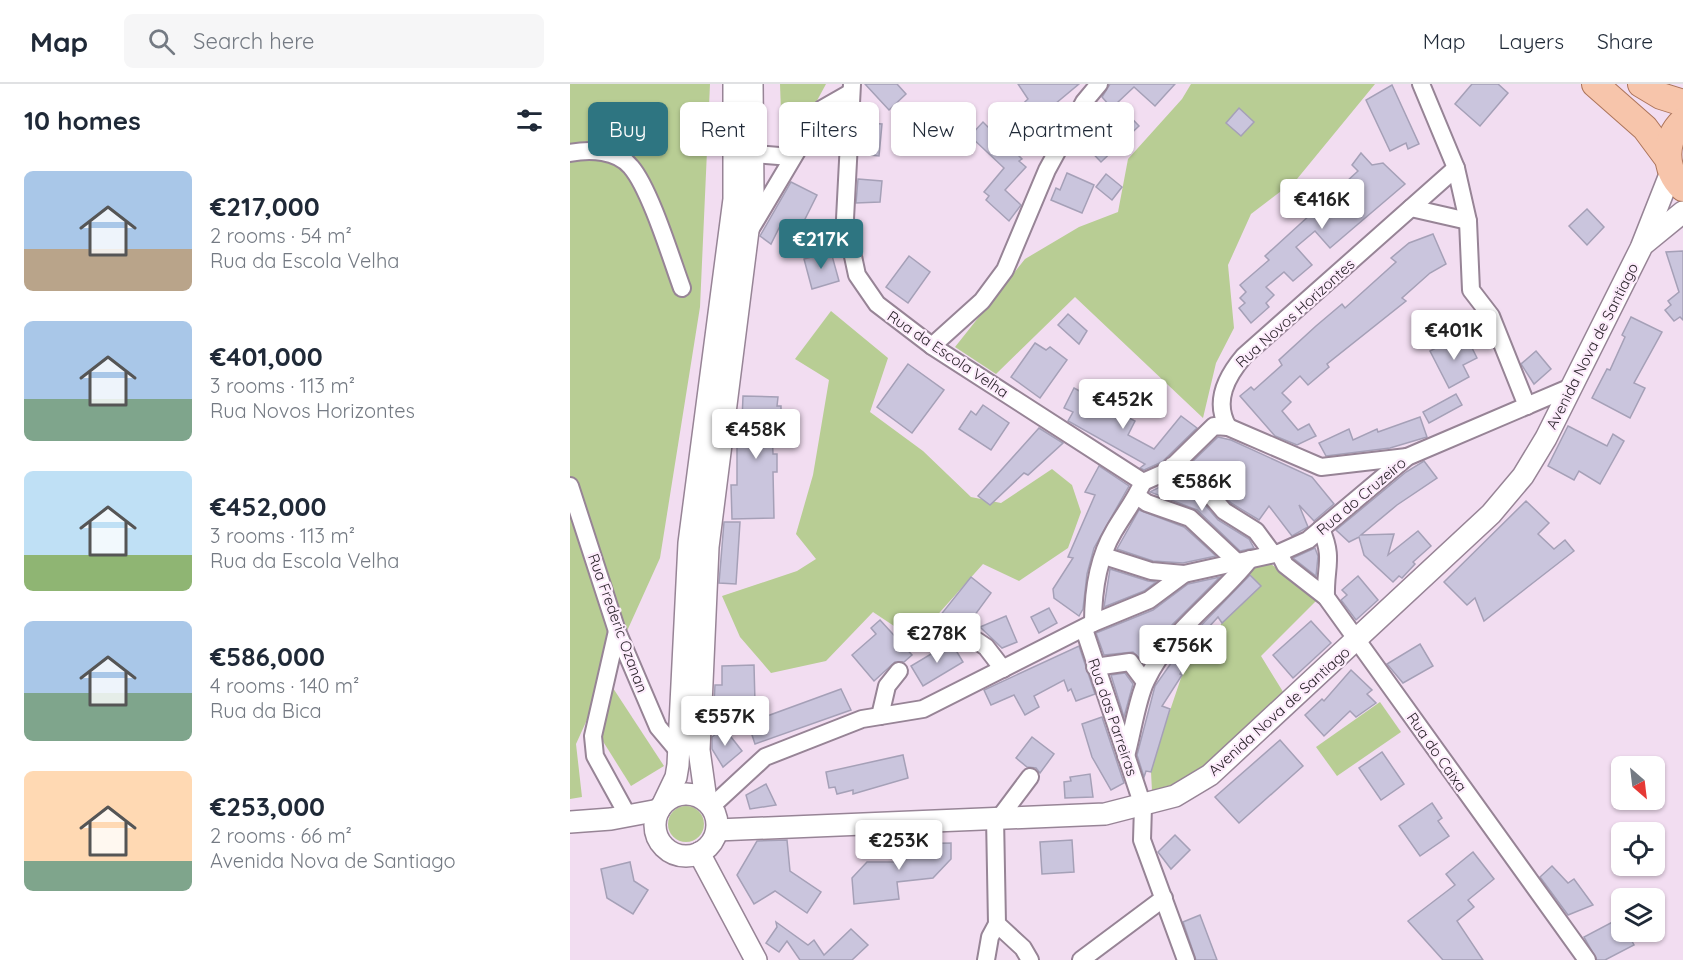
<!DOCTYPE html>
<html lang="en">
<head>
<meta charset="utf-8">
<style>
	body { margin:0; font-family:Quicksand,sans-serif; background:#f6f6f7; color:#1f2937; height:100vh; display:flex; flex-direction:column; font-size:22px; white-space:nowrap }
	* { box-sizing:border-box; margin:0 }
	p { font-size:20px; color:#747a83 }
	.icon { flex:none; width:33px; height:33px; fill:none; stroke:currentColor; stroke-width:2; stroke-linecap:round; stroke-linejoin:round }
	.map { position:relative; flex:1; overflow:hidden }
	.panel { display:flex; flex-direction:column; background:#fff; width:570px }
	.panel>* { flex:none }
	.guide { position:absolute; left:18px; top:18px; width:570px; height:54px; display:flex; gap:12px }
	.needle { width:39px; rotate:152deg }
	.fabs { position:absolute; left:1041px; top:672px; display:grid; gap:12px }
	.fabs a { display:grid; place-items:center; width:54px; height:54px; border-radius:9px; background:#fff; box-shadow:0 2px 4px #0004; font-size:30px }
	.price { position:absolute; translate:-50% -51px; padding:0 14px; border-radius:6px; background:#fff; color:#222; font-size:20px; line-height:39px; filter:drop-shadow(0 2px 3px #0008) }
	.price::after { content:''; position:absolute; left:50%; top:36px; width:18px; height:14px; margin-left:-9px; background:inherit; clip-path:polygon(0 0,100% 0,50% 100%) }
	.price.selected { background:#2e7581; color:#fff }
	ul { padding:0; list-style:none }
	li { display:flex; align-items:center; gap:18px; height:150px; padding:0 24px }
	li span { display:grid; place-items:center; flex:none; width:168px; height:120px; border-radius:9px; color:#555 }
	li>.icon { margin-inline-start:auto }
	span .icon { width:72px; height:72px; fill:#fffc; stroke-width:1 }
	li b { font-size:26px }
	h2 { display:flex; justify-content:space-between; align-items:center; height:72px; padding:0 24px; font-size:26px }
	.chip { padding:0 21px; border-radius:9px; background:#fff; box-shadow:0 2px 4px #0004; font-size:21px; line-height:54px }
	.chip.selected { background:#2e7581; color:#fff }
	header { display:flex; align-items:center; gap:36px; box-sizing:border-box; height:84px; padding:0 30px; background:#fff; border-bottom:2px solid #e0e1e3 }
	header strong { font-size:28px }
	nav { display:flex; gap:33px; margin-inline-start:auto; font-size:21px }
	.search { width:420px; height:54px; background:#f6f6f7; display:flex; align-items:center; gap:15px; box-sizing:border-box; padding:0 21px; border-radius:9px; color:#747a83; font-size:22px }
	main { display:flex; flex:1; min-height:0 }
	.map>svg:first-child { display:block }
	.green { fill:#b8cd94 }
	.building { fill:#cac5dd; stroke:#a5a0b7; stroke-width:1.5 }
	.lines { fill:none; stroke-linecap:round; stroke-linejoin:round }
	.minor-casing { stroke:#978496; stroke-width:20 }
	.tertiary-casing { stroke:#978496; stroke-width:24 }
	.primary-casing { stroke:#ac745a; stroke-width:28 }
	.minor { stroke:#fff; stroke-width:16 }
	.tertiary { stroke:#fff; stroke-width:21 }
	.primary { stroke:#f7c5ab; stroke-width:26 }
	.labels { text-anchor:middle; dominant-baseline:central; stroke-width:4.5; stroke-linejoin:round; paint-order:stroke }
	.street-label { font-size:15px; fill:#2b242b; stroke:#fdecfc }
</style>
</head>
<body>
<header>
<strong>Map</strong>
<div class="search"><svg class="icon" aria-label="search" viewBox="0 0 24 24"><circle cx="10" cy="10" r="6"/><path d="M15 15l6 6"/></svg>Search here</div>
<nav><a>Map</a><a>Layers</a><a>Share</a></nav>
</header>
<main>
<section class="panel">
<h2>10 homes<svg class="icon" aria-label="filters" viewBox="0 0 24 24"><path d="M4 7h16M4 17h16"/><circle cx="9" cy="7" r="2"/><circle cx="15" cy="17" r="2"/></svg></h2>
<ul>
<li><span style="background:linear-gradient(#a9c7e8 65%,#b9a48a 0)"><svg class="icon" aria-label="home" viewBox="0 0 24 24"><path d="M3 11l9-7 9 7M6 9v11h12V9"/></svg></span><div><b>€217,000</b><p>2 rooms · 54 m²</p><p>Rua da Escola Velha</p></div></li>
<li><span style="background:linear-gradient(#a9c7e8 65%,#7fa58c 0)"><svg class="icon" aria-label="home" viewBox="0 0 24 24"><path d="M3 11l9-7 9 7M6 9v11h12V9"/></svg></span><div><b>€401,000</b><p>3 rooms · 113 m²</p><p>Rua Novos Horizontes</p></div></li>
<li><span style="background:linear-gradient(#bfe0f5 70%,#8fb573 0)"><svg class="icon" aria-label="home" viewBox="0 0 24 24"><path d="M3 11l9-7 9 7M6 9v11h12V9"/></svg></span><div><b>€452,000</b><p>3 rooms · 113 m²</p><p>Rua da Escola Velha</p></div></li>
<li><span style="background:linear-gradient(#a9c7e8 60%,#7fa58c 0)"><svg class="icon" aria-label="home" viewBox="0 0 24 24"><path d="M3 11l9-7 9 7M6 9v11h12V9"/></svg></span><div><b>€586,000</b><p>4 rooms · 140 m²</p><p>Rua da Bica</p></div></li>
<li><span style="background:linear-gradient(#ffd9b3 75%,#7fa58c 0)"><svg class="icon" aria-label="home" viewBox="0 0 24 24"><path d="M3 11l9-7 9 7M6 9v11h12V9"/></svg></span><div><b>€253,000</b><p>2 rooms · 66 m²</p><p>Avenida Nova de Santiago</p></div></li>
</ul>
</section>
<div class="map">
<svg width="1113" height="876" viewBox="0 0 1113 876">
	<rect width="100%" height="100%" fill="#f2ddf1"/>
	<g class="green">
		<polygon points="0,0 140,0 130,223 90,474 6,660 12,713 0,715"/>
		<polygon points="210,0 256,0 230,48 212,56"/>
		<polygon points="621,0 805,0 727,95 681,130 658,181 664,244 646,279 633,334 505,213 426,290 385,263 455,175 509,143 548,128 558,75 612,15"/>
		<polygon points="261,227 318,274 300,328 353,367 401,413 431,419 482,385 502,401 511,428 498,464 449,497 413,480 345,556 303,528 256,577 201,589 170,553 152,512 227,487 246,475 226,450 243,391 259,296 225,275"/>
		<path d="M 701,480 L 748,515 L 691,572 L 715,611 C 678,646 635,701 582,707 L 581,688 L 585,671 L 612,591 L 652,539 L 691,502 L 676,486 Z"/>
		<polygon points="41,601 94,682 61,702 29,651"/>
		<polygon points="810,618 831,648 767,692 746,663"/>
		<circle cx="116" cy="740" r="18"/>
	</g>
	<g class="building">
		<polygon points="295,0 327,0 336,10 319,26"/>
		<polygon points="448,0 509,0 473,30 482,39 448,71 452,75 449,77 456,83 435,106 451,121 439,137 416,116 419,112 414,108 434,84 400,52 413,38 423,48 458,15"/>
		<polygon points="540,0 605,0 585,22 564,3 547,19 569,42 531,78 507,53 539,21 532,13"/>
		<polygon points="902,0 928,0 938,9 910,42 885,20"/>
		<polygon points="822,1 849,60 838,65 836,59 820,67 796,16"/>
		<polygon points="669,24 684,38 671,52 656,39"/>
		<polygon points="299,39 312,40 309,72 289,70 290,46 298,47"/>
		<polygon points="791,69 802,81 813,79 835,100 760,164 745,147 726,163 742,181 723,197 714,188 696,203 704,211 696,219 699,223 681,239 669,224 675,219 670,214 676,208 670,201 699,176 695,172 788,87 782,81"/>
		<polygon points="497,89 524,101 512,129 481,116 486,104 490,106"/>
		<polygon points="536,90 552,103 542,116 526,103"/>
		<polygon points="288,95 312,97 310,118 286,119"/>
		<polygon points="221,98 247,111 227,151 210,142 201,160 190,152"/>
		<polygon points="1017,125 1034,143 1017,161 999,142"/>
		<polygon points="863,150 876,180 860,189 832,214 836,217 757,280 759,283 738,301 730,292 712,309 721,318 712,327 728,346 739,340 746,352 727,361 705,352 670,312 681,303 684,306 712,281 709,276 746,242 772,220 775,224 826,178 821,174 839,159"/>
		<polygon points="1113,167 1113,236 1110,233 1104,237 1095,226 1101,221 1098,217 1109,208 1096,168"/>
		<polygon points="261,168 269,197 242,205 234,175"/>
		<polygon points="339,172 360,188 338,219 316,203"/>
		<polygon points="498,230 517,247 509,260 488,241"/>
		<polygon points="1061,233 1092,248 1064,299 1075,304 1060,334 1022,314 1037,285 1040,286 1055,253 1052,251"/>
		<polygon points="897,254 907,274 893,281 899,293 879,304 860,267 879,257 882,262"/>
		<polygon points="465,259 476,266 480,263 497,276 470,314 441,293"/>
		<polygon points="966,267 981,285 964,300 951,280"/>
		<polygon points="338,280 374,306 342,349 307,323"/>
		<polygon points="504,304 565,337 558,351 584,365 611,332 627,344 592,378 574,386 570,384 575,380 498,337 503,328 494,324"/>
		<polygon points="886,310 892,321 859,339 853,328"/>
		<polygon points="173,312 208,313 207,322 211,322 211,340 204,339 202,343 203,370 207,370 207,388 203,388 204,434 162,435 161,401 167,401 167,361 171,361"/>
		<polygon points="413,321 439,339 421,366 389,345 401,327 406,331"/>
		<polygon points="850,333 857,353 820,364 756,372 749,359 779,345 783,356 807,345 808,348"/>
		<polygon points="998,342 1037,362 1043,350 1054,357 1030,400 1009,387 1004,396 978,382"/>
		<polygon points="469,344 493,359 458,391 454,389 420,421 408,412"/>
		<polygon points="648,353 661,356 742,393 764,420 744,437 729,421 738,443 722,452 699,422 689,436 661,419 642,398 619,381"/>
		<polygon points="854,377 867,394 827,421 791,451 824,450 818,471 848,447 861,462 843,478 845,480 832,494 829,492 823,498 794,471 789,453 779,458 766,446 836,388"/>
		<polygon points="529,382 559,402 524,464 517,490 513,525 509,532 484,514 483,505 503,474 498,473 525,411 515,408"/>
		<polygon points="603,396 629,414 648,436 679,455 684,464 670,467 627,426 580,408"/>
		<polygon points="956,417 979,439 968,450 984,465 995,456 1004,467 914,537 905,514 897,521 874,498"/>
		<polygon points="569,426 614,443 646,472 613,479 583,477 547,465"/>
		<polygon points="154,438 170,438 166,500 149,499"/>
		<polygon points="745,464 748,472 746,492 723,474"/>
		<polygon points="540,485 578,497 586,498 574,507 534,523"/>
		<polygon points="680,491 691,502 652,539 648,533 629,554 633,557 629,566 610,590 612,591 592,622 600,625 581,688 576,687 574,693 567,671 585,602 618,555"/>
		<polygon points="788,492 808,516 786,536 771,516 777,511 772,506"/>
		<polygon points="401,493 421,509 391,550 369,533"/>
		<polygon points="650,493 602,541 574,579 563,568 534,571 526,549 583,526 618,500"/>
		<polygon points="479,524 487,539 469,549 461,533"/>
		<polygon points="436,532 447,558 432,564 410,543"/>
		<polygon points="310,536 342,571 334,578 325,578 304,597 282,571 306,550 301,544"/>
		<polygon points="741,537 761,559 723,594 703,571"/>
		<polygon points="381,558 393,578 353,602 341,582"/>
		<polygon points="850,560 863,582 833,599 817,580"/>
		<polygon points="509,562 525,610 506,617 501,605 498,607 494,596 464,612 469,623 455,631 444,611 421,621 414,606"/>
		<polygon points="184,581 185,619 144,620 145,601 152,601 152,582"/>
		<polygon points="781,586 802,606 797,610 806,619 786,633 780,627 754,652 735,631 752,615 754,617"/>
		<polygon points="555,589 563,600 554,633 541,591"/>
		<polygon points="271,605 281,626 185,660 178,639"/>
		<polygon points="532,633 554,699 541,706 522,673 512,640"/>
		<polygon points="154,644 172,667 153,683 142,665 142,653"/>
		<polygon points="462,653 484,670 470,689 466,684 457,683 446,674"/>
		<polygon points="710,656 733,682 669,739 645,713"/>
		<polygon points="812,668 834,700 811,716 789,684"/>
		<polygon points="333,671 338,694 283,710 283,706 267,710 265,703 259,704 256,688"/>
		<polygon points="520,690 523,713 495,714 494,698 501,697 500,693"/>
		<polygon points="196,700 206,721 180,725 176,711"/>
		<polygon points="862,719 872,734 868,737 879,752 850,772 829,742"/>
		<polygon points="605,751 620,766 601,785 588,768"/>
		<polygon points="217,756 220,787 251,808 237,829 205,807 184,820 167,791 187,757"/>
		<polygon points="502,756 504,788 472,790 470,758"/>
		<polygon points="381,759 381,775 363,794 327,798 329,815 284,820 282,794 297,778 324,778 324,760"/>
		<polygon points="903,768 924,795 898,816 904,823 887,837 913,876 873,876 838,837 885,801 876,790"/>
		<polygon points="60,778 64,797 78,806 63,830 37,814 31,785"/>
		<polygon points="982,782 998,799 1004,795 1023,821 998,831 970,793"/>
		<polygon points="630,831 647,876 626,876 613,838"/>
		<polygon points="1052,833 1052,848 1057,848 1064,861 1035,876 1027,876 1014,853"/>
		<polygon points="206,838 238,861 244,856 254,871 281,845 298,861 282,876 230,876 217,857 209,868 196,859 207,843"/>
	</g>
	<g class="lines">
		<defs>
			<g id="minor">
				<polyline points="282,0 275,135 287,191 307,220 362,262 573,398"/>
				<polyline points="851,0 886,84 898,137 901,206 921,232 957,322"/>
				<path d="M 0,69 C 20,65 47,66 61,83 C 80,105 101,174 112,204"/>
				<polyline points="184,70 221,73"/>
				<polyline points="841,124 898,137"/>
				<polyline points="180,146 252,25 280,9"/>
				<polyline points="362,262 412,217 435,186 477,86 514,18 529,0"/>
				<path d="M 658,343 C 643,317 657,292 674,272 L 886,84"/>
				<polyline points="602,382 636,406 654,427 686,447 703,470"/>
				<polyline points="573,398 598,387 644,342 658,343 751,383 837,373"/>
				<polyline points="0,402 47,547 88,643 109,668"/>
				<polyline points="567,412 577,419 620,434 667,478"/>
				<path d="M 751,445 C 764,475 755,482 756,513"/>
				<polyline points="709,469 715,481 756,513 1017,876"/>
				<polyline points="534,472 581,487 614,490"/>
				<path d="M 523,539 C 523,508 528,474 544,447 C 554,430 565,416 573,398"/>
				<polyline points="514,545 573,722 572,756 616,876"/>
				<polyline points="47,547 23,652 25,672 58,732"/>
				<polyline points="407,557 416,563 433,585"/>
				<polyline points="525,583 560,578 575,598"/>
				<polyline points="310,632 317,602 329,587"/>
				<path d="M 556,672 C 562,651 567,615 576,597 C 599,547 647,517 680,475"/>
				<polyline points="142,722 195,673 292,635 353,625 523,539 579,516 614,490 709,469 738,456 837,373 1001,303"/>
				<polyline points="425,733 427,840 453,864 460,876"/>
				<polyline points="430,733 460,693"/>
				<polyline points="416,876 420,853 427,840"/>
				<polyline points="511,876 594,814"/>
			</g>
			<g id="tertiary">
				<polyline points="1075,159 1113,128"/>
				<circle cx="116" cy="741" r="31"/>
				<polyline points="136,716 129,666 138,463 183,107 182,0"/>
				<polyline points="94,718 106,693 108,681 119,459 164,115 164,0"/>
				<polyline points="0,738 41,735 89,726"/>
				<polyline points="147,746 535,730 605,712 640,691 921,430 953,392 976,354 1071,164 1101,88"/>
				<polyline points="129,769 186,876"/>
			</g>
			<g id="primary">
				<polyline points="1025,0 1075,44 1098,75"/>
				<polyline points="1071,0 1091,12 1113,19"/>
				<path d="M 1113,37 C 1094,55 1093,85 1113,104"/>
			</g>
		</defs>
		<use href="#minor" class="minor-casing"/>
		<use href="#tertiary" class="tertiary-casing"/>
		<use href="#primary" class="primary-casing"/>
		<use href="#minor" class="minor"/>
		<use href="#tertiary" class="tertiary"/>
		<use href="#primary" class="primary"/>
	</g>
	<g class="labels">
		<g class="street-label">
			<text transform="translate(725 229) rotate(-42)">Rua Novos Horizontes</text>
			<text transform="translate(1022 262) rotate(-63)">Avenida Nova de Santiago</text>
			<text transform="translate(378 270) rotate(34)">Rua da Escola Velha</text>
			<text transform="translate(791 412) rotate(-40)">Rua do Cruzeiro</text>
			<text transform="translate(48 539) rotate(70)">Rua Frederic Ozanan</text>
			<text transform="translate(709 627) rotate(-42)">Avenida Nova de Santiago</text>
			<text transform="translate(543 633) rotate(71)">Rua das Parreiras</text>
			<text transform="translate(867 668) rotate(55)">Rua do Caixa</text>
		</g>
	</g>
</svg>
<div class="fabs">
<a><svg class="needle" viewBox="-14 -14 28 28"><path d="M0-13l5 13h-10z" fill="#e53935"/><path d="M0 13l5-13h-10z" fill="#747a83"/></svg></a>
<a><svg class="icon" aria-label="locate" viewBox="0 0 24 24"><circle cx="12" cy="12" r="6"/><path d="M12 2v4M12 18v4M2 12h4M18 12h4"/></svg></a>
<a><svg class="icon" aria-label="layers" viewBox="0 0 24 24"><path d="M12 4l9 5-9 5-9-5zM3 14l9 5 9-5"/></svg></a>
</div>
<b class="price" style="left:752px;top:146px">€416K</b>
<b class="price selected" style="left:251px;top:186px">€217K</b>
<b class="price" style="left:884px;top:277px">€401K</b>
<b class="price" style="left:553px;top:346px">€452K</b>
<b class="price" style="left:186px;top:376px">€458K</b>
<b class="price" style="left:632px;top:428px">€586K</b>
<b class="price" style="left:367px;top:580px">€278K</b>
<b class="price" style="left:613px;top:592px">€756K</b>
<b class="price" style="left:155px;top:663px">€557K</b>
<b class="price" style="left:329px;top:787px">€253K</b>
<div class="guide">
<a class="chip selected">Buy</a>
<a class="chip">Rent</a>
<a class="chip">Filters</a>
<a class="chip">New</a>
<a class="chip">Apartment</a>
</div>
</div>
</main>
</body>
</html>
